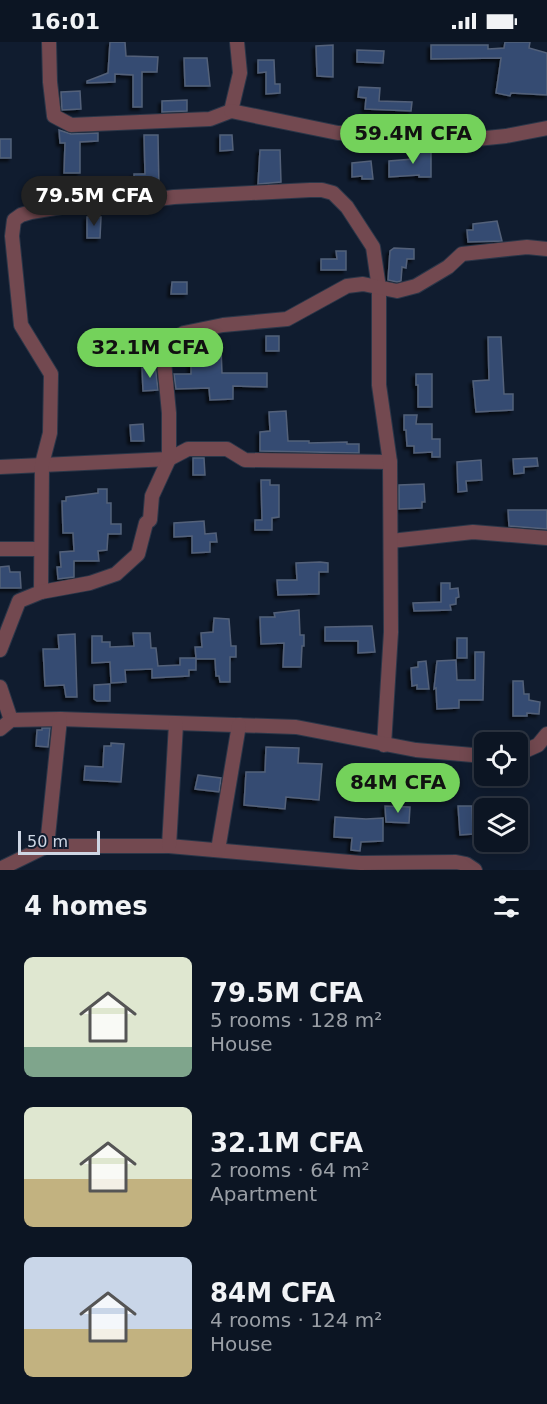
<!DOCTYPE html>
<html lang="en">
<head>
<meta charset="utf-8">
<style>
	body { margin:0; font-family:"DejaVu Sans",sans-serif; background:#1a2230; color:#f1f3f6; height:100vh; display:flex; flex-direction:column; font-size:22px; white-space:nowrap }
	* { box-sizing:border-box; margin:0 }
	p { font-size:20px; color:#9a9fa6 }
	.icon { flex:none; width:33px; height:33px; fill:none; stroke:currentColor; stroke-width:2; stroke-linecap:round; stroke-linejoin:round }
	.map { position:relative; height:828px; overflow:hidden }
	.sheet { display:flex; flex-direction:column; background:#0c1523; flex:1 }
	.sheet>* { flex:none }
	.controls { position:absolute; left:474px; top:690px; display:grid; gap:12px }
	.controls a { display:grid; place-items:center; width:54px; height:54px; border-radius:9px; background:#0c1523; box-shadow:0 3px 15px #0003,0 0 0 2px #2c3441; font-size:30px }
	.scale { position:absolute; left:18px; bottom:15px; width:82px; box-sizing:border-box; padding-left:6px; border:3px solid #ced6e4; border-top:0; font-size:16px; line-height:21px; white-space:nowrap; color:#ced6e4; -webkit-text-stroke:4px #101c2f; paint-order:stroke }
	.price { position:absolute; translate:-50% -51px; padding:0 14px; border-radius:21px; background:#74d25b; color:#111; font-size:20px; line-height:39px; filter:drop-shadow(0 2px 3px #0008) }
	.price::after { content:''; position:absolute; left:50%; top:36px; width:18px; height:14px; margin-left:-9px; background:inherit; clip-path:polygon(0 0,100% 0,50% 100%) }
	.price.selected { background:#222; color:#fff }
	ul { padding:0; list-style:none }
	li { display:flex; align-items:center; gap:18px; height:150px; padding:0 24px }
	li span { display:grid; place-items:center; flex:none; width:168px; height:120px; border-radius:9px; color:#555 }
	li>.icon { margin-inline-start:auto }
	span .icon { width:72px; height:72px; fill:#fffc; stroke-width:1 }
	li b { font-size:26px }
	h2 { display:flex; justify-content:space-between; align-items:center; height:72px; padding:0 24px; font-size:26px }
	.status { display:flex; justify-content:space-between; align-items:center; height:42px; padding:0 30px; background:#0c1523; direction:ltr }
	.status svg { height:16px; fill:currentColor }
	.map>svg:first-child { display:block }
	.building { fill:#364c72; stroke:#536179; stroke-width:1.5; filter:url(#shadow) }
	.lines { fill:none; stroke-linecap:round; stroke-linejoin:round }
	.minor-casing { stroke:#2b3648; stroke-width:16 }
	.minor { stroke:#734950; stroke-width:14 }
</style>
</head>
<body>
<div class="status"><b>16:01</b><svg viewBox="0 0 49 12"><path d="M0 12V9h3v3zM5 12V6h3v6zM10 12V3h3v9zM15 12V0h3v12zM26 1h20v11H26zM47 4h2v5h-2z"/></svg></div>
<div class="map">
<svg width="547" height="828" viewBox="0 0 547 828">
	<defs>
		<filter id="shadow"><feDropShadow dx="-3" dy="3" stdDeviation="1.5" flood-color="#0009"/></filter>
	</defs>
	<rect width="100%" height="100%" fill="#101c2f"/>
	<g class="building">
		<polygon points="110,0 125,0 126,14 158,15 157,30 142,30 142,65 133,65 133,33 115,32 115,40 87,41 87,39 108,31"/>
		<polygon points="505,0 530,0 529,6 547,11 547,53 511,51 510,54 496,51 501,16 431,17 431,3 488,3 488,7 504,6"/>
		<polygon points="333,3 333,35 317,34 316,4"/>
		<polygon points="357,8 384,9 383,21 357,20"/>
		<polygon points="184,16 207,16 210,44 185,44"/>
		<polygon points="258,18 274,18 275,42 280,42 280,51 266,52 266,30 258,31"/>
		<polygon points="359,45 380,46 379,59 412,60 411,69 365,67 366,56 358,55"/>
		<polygon points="80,49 81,67 62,68 61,50"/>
		<polygon points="187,58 187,69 162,70 162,59"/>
		<polygon points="59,88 71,92 98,91 98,99 80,100 80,131 64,131 65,101 60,101"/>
		<polygon points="144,93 158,93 159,147 134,146 134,132 145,132"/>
		<polygon points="220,93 232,93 233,108 220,109"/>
		<rect x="0" y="97" width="11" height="19"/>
		<polygon points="420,102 431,104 431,135 419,135 419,133 389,135 389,119 413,117 413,111 419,111"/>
		<polygon points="260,108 280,108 281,140 258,142"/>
		<polygon points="371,119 373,137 362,137 362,134 352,135 352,121"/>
		<polygon points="87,175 101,175 100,196 87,196"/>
		<polygon points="497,179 502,199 468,200 467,188 473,188 473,182"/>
		<polygon points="394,206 414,207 414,217 407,217 406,226 402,225 401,239 397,240 388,238 390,209"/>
		<polygon points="336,209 346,209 346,228 321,228 321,217 337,217"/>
		<polygon points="172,240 187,240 187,252 171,252"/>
		<rect x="266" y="294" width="13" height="15"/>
		<polygon points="488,295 501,295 504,352 513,352 513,368 476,370 473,339 489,338"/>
		<polygon points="212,306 221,306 222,331 267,331 267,345 233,344 233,357 210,358 209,346 176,347 174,332 191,332 191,309 212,308"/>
		<polygon points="155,322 158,348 143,349 142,326 155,326"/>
		<polygon points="416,332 432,332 432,365 418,365 418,343 416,343"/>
		<polygon points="286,369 288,399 309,399 309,401 347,400 347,402 359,402 359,411 260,409 260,390 270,389 269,370"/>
		<polygon points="404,373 417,373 416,382 432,382 432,397 440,397 440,415 432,415 432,410 414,411 414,404 407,404 406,388 404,388"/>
		<polygon points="143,382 144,399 131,399 130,383"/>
		<polygon points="193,416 204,416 205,433 193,433"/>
		<polygon points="537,416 538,424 524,425 524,431 514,432 513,417"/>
		<polygon points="481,418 482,438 466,439 467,449 458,450 457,420"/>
		<polygon points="261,438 270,438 270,443 279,443 279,475 272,476 272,488 255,488 255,478 262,478"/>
		<polygon points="424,442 425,460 422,460 422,466 399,467 399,443"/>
		<polygon points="98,447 107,447 107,461 111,461 111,482 121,482 121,492 108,492 107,508 98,509 99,519 74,519 74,535 58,537 57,525 61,525 60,510 74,509 73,491 63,491 62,459 66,459 66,455 98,451"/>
		<polygon points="508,468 547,468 547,487 509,484"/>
		<polygon points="204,479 205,492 216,491 217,500 210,500 210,510 192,511 192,494 174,495 174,481"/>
		<polygon points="320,520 328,521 328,530 319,530 319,552 278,553 277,538 297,538 296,521"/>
		<polygon points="9,524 10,530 20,530 21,546 0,546 0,525"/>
		<polygon points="441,541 450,541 450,547 458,546 459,555 456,556 456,562 450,563 451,568 414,569 413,561 441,560"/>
		<polygon points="299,568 300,593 304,593 304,604 302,604 301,625 283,625 284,601 261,602 260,575 275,575 274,571"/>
		<polygon points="214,576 229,577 231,604 236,604 236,615 230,615 230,640 220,640 219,634 216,634 215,617 196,617 196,628 189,628 189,634 152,636 152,627 125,628 126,640 111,641 110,620 92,621 92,594 102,594 102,600 110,600 110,605 134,604 133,591 150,591 151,606 156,606 158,624 180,623 180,616 196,616 195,605 202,605 201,591 213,590"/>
		<polygon points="372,584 375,610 358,611 358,599 325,599 325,585"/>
		<polygon points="75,592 77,655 66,655 64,643 45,644 43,607 59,607 58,593"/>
		<rect x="457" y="596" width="10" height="20"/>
		<polygon points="475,610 484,610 483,658 459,658 459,666 437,667 436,646 434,647 437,619 456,618 457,638 475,638"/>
		<polygon points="426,619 429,647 417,647 417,643 412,644 411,626 418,625 418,620"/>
		<polygon points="513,639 523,639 524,652 529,652 529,658 540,660 539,672 527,671 527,674 513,674"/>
		<polygon points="110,642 110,659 97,659 94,657 94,643"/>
		<polygon points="42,686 50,686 48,705 36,704 37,688 42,688"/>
		<polygon points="111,701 124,702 121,740 84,738 85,724 103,725 104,704 111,704"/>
		<polygon points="266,705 299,706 298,721 322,722 319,758 286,755 285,767 244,763 246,730 265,730"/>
		<polygon points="198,733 221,736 219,750 195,747"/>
		<polygon points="385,764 410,765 409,781 386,780"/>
		<polygon points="458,764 472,764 473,792 460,793"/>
		<polygon points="335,775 366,777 383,776 383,799 361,800 360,809 351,808 352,796 334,795"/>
	</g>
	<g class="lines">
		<defs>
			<g id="minor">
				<polyline points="49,0 50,40 54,74 71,83 210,77 231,69 240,31 237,0"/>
				<polyline points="231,69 338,91 402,90 457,99 506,94 547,86"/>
				<polyline points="0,425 169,417 188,407 227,407 245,418 390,420"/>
				<polyline points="391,499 473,490 547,496"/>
				<polyline points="0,507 41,507"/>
				<polyline points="41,550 42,422 50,391 51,332 21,283 12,194 14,178 21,173 31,170 103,158 141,159 174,155 310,148 322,148 333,151 347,165 373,205 379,246 379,343 390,420 391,590 384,703"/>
				<polyline points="0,608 19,559 41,550 90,541 116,532 138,512 146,481 150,478 152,454 169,417 169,371 163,309 169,299 184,291 223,283 287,277 347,244 363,242 397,249 416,244 448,225 462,212 527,205 547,207"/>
				<polyline points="0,645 11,678"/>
				<polyline points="0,687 11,678 60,677 296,685 416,708 484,714"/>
				<polyline points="518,712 538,703 547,692"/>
				<polyline points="47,804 169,804 361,821 456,820 466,822 475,828"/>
				<polyline points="169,804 176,682"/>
				<polyline points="218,808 239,683"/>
				<polyline points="4,828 4,825 47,804 60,677"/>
			</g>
		</defs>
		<use href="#minor" class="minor-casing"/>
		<use href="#minor" class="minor"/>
	</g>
</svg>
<div class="controls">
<a><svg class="icon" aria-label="locate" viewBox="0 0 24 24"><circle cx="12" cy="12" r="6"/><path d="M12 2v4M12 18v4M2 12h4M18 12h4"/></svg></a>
<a><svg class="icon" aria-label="layers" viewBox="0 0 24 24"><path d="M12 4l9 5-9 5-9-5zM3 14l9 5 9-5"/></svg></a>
</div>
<div class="scale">50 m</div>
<b class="price" style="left:413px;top:123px">59.4M CFA</b>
<b class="price selected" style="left:94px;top:185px">79.5M CFA</b>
<b class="price" style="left:150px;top:337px">32.1M CFA</b>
<b class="price" style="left:398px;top:772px">84M CFA</b>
</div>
<section class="sheet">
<h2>4 homes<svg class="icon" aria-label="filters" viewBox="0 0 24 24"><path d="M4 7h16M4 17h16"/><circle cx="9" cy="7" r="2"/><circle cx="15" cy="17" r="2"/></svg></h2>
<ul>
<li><span style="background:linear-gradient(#dfe7d0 75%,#7fa58c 0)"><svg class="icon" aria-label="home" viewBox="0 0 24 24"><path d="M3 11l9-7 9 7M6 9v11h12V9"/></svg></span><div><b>79.5M CFA</b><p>5 rooms · 128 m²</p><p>House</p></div></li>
<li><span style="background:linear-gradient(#dfe7d0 60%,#c2b280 0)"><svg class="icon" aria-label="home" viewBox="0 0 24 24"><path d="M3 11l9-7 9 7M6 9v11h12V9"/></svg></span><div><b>32.1M CFA</b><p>2 rooms · 64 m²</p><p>Apartment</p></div></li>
<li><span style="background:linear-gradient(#c9d6e8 60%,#c2b280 0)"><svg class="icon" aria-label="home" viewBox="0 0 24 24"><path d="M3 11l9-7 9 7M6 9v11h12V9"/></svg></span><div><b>84M CFA</b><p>4 rooms · 124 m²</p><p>House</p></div></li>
</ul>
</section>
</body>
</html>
